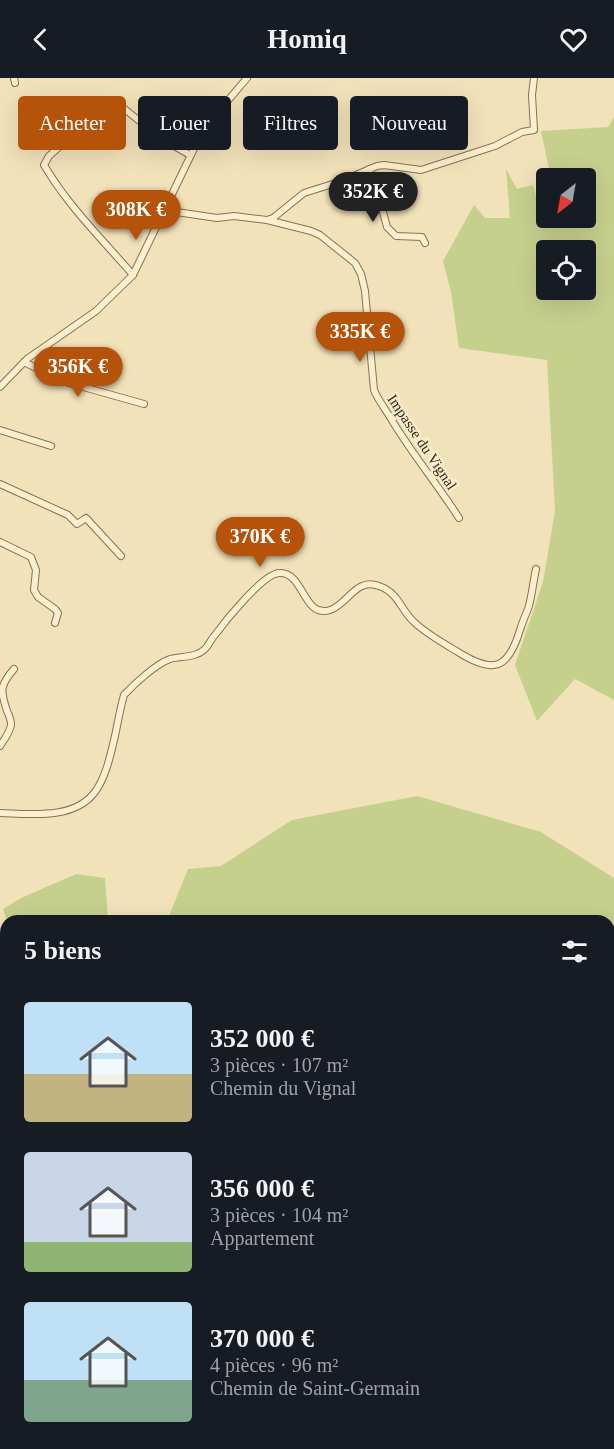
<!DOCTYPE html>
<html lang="fr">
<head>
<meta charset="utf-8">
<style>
	body { margin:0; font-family:Georgia,serif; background:#242831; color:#f1f3f6; height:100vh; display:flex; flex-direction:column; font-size:22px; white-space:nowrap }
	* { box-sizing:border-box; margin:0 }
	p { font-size:20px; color:#9ea1a6 }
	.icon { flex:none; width:33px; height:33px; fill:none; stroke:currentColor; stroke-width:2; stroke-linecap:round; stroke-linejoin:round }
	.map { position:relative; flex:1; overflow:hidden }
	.drawer { position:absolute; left:0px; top:837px; width:615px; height:534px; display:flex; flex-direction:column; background:#171b24; border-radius:18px 18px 0 0; box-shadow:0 6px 24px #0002 }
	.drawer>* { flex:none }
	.guide { position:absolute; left:18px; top:18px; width:579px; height:54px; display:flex; gap:12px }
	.needle { width:39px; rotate:211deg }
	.fabs { position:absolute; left:536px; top:90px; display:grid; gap:12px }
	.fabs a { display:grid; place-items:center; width:60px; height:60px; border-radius:6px; background:#171b24; box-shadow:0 6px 24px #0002; font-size:30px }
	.price { position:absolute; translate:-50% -51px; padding:0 14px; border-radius:21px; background:#b45309; color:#fff; font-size:20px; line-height:39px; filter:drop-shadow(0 2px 3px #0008) }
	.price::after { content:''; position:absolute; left:50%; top:36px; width:18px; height:14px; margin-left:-9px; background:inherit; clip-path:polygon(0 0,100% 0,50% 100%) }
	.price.on { background:#222; color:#fff }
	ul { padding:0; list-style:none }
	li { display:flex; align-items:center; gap:18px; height:150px; padding:0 24px }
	li span { display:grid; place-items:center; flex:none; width:168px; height:120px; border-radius:6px; color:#555 }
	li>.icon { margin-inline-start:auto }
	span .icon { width:72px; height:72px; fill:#fffc; stroke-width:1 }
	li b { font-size:26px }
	h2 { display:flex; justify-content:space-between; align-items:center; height:72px; padding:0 24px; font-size:26px }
	.pill { padding:0 21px; border-radius:6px; background:#171b24; box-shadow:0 6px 24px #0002; font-size:21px; line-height:54px }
	.pill.on { background:#b45309; color:#fff }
	header { display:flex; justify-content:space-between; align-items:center; height:78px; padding:0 24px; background:#171b24; font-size:27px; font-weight:700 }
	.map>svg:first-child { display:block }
	.green { fill:#c6d08d; fill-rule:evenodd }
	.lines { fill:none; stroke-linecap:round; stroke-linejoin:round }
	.stream { stroke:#668f86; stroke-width:1.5 }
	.street-casing { stroke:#897153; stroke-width:8 }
	.secondary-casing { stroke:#6b5236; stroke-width:11 }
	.street { stroke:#fcefcd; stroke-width:6 }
	.secondary { stroke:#fcefcd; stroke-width:9 }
	.labels { text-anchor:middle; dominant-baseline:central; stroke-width:5; stroke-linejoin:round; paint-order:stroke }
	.street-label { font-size:15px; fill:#372819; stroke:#f8ecca }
</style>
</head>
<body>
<header><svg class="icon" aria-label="back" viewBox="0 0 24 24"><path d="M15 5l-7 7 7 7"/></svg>Homiq<svg class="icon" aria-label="heart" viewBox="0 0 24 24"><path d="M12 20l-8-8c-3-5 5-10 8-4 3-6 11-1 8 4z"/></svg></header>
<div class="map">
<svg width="614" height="1371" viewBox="0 0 614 1371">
	<rect width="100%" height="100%" fill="#f2e2ba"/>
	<g class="green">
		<path d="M 614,39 L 614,622 L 575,601 L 537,643 L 515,587 L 543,504 L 555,433 L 547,282 L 459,270 L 451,214 L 443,183 L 474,127 L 485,140 L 510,140 L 506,91 L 517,111 L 533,107 L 536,118 L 546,116 L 546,140 L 585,140 L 585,100 L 551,100 L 541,53 L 608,49 ZM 546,172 L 585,172 L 585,212 L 546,212 Z"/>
		<polygon points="417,718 541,754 614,800 614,1206 609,1206 609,843 167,843 188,791 221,788 292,742"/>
		<polygon points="76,796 105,800 108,843 7,843 3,831 21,820"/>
		<polygon points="338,1365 452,1365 433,1371 347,1371"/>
	</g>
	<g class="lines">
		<g class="stream">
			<polyline points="0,1076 6,1076"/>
			<polyline points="315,1365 318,1371"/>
		</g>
		<defs>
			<g id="street">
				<polyline points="14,0 15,5"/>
				<polyline points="102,55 116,29 122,29 162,61 190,77"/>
				<path d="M 68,61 L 49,78 L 44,87 C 68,128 102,161 133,197"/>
				<polyline points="369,91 371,102 386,114 386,119 381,127 387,149 396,158 422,159 425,165"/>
				<polyline points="163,132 217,140 234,138 267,142 273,140 304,115 342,103 377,88 384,87 421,92 495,68 522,54 534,52 532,17 534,0"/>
				<path d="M 267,142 L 311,153 L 320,157 L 355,185 L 361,196 L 365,213 L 374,312 C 379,324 387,333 393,344 C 413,377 438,407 459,440"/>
				<polyline points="24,284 62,303 144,326"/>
				<polyline points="0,309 27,281 96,233 133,197 203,52 247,0"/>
				<polyline points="0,352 51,368"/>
				<polyline points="0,406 68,437 77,446 86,440 121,478"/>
				<polyline points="0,464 31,479 36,492 34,512 38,519 55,531 58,535 55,545"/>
				<path d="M 0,668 C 4,662 10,654 11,647 C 11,642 9,637 7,633 C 0,612 0,607 14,591"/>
				<path d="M 0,735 C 31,736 74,742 95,714 C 106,699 111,675 115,658 C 118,644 120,631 124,617 C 134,606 156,586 170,581 C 181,578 196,580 205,571 C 209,567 211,561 215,557 C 226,542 263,496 279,495 C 304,493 303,541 330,532 C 348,526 356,499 379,508 C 399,515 400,531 413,543 C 425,555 443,565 458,574 C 493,596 508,592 520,552 C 522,545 525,538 528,531 C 532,519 533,504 536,491"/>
				<polyline points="0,909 6,907"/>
				<polyline points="0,965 6,963"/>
				<polyline points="0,1059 4,1059"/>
				<polyline points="0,1199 6,1202"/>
				<polyline points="609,1240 614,1241"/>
				<polyline points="164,1365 166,1371"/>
			</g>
			<g id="secondary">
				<polyline points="0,1105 6,1107"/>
				<polyline points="609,1334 614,1334"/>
				<polyline points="288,1365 290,1371"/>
				<polyline points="510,1371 516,1365"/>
			</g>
		</defs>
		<use href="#street" class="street-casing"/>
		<use href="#secondary" class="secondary-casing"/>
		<use href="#street" class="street"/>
		<use href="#secondary" class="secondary"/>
	</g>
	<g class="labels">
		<g class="street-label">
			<text transform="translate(422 364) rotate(56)">Impasse du Vignal</text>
		</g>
	</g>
</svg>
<div class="fabs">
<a><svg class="needle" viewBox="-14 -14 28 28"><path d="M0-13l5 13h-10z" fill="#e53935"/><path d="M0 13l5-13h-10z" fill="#9ea1a6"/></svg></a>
<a><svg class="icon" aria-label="locate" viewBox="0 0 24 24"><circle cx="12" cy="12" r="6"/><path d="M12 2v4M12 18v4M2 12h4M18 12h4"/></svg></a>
</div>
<b class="price on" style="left:373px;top:145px">352K €</b>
<b class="price" style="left:136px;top:163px">308K €</b>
<b class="price" style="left:360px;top:285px">335K €</b>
<b class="price" style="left:78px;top:320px">356K €</b>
<b class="price" style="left:260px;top:490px">370K €</b>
<div class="guide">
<a class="pill on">Acheter</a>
<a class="pill">Louer</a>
<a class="pill">Filtres</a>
<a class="pill">Nouveau</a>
</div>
<section class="drawer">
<h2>5 biens<svg class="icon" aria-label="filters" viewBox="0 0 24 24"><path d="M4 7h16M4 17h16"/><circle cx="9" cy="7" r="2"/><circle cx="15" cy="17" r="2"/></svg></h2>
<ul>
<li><span style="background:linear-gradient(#bfe0f5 60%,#c2b280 0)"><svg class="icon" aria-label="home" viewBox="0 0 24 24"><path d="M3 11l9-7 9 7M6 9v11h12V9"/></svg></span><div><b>352 000 €</b><p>3 pièces · 107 m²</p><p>Chemin du Vignal</p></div></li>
<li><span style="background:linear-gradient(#c9d6e8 75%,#8fb573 0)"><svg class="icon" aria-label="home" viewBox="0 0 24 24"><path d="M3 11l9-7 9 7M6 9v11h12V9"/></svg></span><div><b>356 000 €</b><p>3 pièces · 104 m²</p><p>Appartement</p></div></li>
<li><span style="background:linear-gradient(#bfe0f5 65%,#7fa58c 0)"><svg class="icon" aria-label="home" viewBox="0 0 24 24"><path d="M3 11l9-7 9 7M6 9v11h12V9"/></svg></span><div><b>370 000 €</b><p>4 pièces · 96 m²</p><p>Chemin de Saint-Germain</p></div></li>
</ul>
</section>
</div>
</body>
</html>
